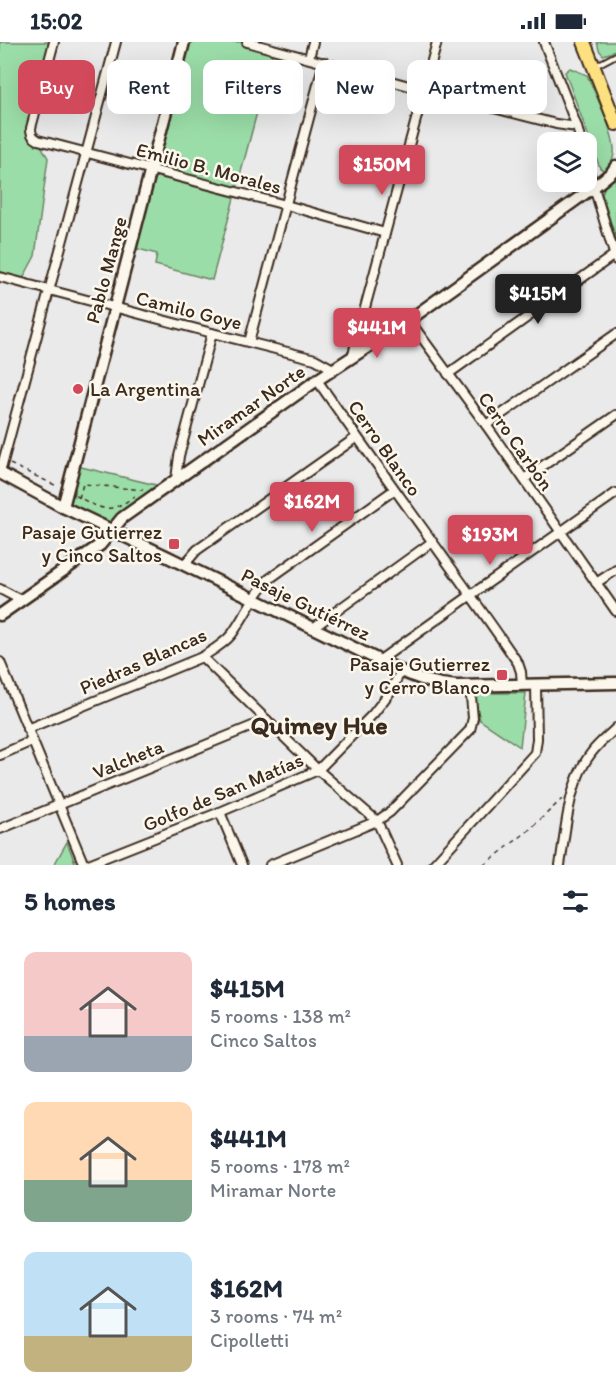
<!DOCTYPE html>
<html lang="en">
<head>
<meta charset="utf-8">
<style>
	body { margin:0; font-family:Itim,sans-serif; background:#f6f6f7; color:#1f2937; height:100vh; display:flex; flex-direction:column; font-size:22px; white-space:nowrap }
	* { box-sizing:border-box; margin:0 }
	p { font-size:20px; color:#747a83 }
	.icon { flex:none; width:33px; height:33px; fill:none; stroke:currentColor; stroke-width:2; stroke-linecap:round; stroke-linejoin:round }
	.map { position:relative; height:823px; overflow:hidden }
	.side { display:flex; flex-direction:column; background:#fff; flex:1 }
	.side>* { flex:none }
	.top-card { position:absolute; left:18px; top:18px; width:580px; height:54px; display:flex; gap:12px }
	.controls { position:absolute; left:537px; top:90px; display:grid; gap:12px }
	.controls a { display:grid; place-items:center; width:60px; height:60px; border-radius:12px; background:#fff; box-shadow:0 6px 24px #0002; font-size:30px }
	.price { position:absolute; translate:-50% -51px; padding:0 14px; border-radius:6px; background:#d1495b; color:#fff; font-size:20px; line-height:39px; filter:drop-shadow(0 2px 3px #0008) }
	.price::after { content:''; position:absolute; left:50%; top:36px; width:18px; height:14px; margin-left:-9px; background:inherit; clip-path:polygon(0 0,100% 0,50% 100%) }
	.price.selected { background:#222; color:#fff }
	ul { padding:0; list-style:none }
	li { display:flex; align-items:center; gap:18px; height:150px; padding:0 24px }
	li span { display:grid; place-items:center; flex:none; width:168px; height:120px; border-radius:12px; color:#555 }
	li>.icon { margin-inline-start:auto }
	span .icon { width:72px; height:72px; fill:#fffc; stroke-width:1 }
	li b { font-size:26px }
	h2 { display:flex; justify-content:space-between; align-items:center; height:72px; padding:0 24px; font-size:26px }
	.chip { padding:0 21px; border-radius:12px; background:#fff; box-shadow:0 6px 24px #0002; font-size:21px; line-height:54px }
	.chip.selected { background:#d1495b; color:#fff }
	.status { display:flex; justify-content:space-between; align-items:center; height:42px; padding:0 30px; background:#fff; direction:ltr }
	.status svg { height:16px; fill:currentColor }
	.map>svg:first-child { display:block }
	.green { fill:#9bdda8; stroke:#6b8463; stroke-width:1.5 }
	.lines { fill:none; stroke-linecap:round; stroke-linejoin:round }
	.lane-casing { stroke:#3b2a1e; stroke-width:8 }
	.street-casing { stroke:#3b2a1e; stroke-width:12 }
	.secondary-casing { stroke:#3b2a1e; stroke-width:15 }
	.primary-casing { stroke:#3b2a1e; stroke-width:16 }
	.path { stroke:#3b2a1e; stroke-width:1.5; stroke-dasharray:4.5 4.5; stroke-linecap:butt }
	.lane { stroke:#fbf7ec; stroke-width:4 }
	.street { stroke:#fbf7ec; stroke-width:8 }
	.secondary { stroke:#fbf7ec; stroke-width:10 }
	.primary { stroke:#fde080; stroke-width:12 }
	.poi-dot { fill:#d1495b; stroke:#fbf7ec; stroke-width:2 }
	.labels { text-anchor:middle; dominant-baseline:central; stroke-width:5; stroke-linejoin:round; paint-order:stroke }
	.street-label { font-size:20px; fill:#3b2a1e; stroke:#fbf7ec }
	.poi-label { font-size:20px; fill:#3b2a1e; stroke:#fbf7ec; text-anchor:end }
	.district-label { font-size:26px; font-weight:bold; fill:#3b2a1e; stroke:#fbf7ec }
</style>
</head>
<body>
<div class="status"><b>15:02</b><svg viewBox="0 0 49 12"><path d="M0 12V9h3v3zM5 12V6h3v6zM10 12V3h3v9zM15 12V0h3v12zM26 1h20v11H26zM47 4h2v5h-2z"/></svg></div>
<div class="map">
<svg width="616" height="823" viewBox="0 0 616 823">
	<rect width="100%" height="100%" fill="#eaeaeb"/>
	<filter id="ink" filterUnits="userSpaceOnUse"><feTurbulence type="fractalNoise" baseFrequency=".0167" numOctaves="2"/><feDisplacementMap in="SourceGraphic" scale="12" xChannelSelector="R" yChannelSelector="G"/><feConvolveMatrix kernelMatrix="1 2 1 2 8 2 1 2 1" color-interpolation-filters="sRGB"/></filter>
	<g filter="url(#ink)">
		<g class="green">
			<polygon points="0,0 54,0 31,86 48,116 35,214 21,240 0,235"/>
			<polygon points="184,0 247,0 274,7 212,238 155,223 157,212 131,205"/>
			<polygon points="597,0 616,0 616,7 610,11 603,13 599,8"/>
			<path d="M 570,26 L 587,33 C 595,51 616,93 614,112 C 613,118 609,124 605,129 L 600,126 L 565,30 Z"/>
			<polygon points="616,136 616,197 602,152 606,141"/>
			<polygon points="77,424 160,444 112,485 66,463"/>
			<polygon points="473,651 526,651 520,705 480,678"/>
			<polygon points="67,800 76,823 54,823"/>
		</g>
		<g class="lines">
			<defs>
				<polyline id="lane" points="597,23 616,13"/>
				<g id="street">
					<path d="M 54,0 L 31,86 C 31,93 33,95 38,98 L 286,163 L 385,191"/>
					<polyline points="247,0 424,48 556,82 577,85"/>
					<polyline points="544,0 577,85 581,100"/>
					<polyline points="309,16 313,0"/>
					<polyline points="586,119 616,218"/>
					<polyline points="0,235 212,291 315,317 333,327"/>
					<polyline points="409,278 486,383 616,569"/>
					<polyline points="249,300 324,20"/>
					<polyline points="353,314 356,299 437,0"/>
					<polyline points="448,332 614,213"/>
					<path d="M 317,338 C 383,433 453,526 518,621 L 521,630 L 522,643"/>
					<polyline points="486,383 616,292"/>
					<polyline points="0,431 116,0"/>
					<polyline points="176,437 179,414 212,291"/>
					<polyline points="524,437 616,373"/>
					<polyline points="184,523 197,508 357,395"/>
					<polyline points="596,541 616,528"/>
					<polyline points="0,547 21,558"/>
					<polyline points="313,586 432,500"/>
					<polyline points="202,615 318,728 377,779 397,823"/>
					<polyline points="380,618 471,553 616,451"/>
					<polyline points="0,620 84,823"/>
					<path d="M 27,687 L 202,615 C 213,608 224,602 232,592 C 245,574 253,554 269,537 L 394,448"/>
					<polyline points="0,713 32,699"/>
					<polyline points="220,770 242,823"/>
					<polyline points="0,787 267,678"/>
					<polyline points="86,823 220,770 318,728 373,672 390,650 401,629"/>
					<polyline points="270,823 377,779 390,770 470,688 473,676 470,644"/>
					<polyline points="433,823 535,711 537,697 536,643"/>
					<path d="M 560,823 C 566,787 568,740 592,710 C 599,701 608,694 616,686"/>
				</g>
				<g id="secondary">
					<path d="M 0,431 L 63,465 L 168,515 L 401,629 C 420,637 436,643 457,644 L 616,641"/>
					<polyline points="63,465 184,0"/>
					<polyline points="0,573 100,503 122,476 317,338 409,278 594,145 612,130 616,124"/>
				</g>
				<polyline id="primary" points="584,0 616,82"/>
			</defs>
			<use href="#lane" class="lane-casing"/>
			<use href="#street" class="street-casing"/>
			<use href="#secondary" class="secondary-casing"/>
			<use href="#primary" class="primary-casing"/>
			<g class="path">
				<polyline points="10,422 57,444"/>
				<path d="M 75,453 C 102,468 108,473 135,454"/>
				<polyline points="79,456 83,442 143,448"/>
				<polyline points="484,823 528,789 562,757"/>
			</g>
			<use href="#lane" class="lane"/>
			<use href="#street" class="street"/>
			<use href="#secondary" class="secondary"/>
			<use href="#primary" class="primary"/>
		</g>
	</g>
	<g class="poi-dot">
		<circle cx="78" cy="347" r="6"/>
		<rect x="168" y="496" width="12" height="12" rx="3"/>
		<rect x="496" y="627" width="12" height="12" rx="3"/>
	</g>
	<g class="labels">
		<g class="street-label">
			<text transform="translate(209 126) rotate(15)">Emilio B. Morales</text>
			<text transform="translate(106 228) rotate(-75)">Pablo Mange</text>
			<text transform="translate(189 268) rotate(14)">Camilo Goye</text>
			<text transform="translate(251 363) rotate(-35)">Miramar Norte</text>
			<text transform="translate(516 399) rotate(55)">Cerro Carbón</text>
			<text transform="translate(385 406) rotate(55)">Cerro Blanco</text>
			<text transform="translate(306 562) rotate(26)">Pasaje Gutiérrez</text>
			<text transform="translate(143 619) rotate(-24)">Piedras Blancas</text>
			<text transform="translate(128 717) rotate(-22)">Valcheta</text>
			<text transform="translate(223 750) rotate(-23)">Golfo de San Matías</text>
		</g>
		<g class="poi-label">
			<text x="90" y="347" text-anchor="start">La Argentina</text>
			<text x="162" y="490">Pasaje Gutierrez<tspan x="162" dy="23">y Cinco Saltos</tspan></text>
			<text x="490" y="622">Pasaje Gutierrez<tspan x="490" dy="23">y Cerro Blanco</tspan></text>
		</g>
		<g class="district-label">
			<text x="319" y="683">Quimey Hue</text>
		</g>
	</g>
</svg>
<div class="controls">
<a><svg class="icon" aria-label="layers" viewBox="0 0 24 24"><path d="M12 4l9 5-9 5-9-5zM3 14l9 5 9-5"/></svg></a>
</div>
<b class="price" style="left:382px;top:154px">$150M</b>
<b class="price selected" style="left:538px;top:283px">$415M</b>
<b class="price" style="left:377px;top:317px">$441M</b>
<b class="price" style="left:312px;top:491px">$162M</b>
<b class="price" style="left:490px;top:524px">$193M</b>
<div class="top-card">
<a class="chip selected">Buy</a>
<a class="chip">Rent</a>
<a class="chip">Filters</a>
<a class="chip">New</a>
<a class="chip">Apartment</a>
</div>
</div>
<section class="side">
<h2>5 homes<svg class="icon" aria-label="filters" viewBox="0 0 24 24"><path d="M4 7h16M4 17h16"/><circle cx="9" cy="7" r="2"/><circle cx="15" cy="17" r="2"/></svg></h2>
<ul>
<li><span style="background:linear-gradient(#f6c9c9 70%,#9aa5b1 0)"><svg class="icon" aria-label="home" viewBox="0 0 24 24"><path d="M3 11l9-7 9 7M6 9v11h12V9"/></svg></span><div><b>$415M</b><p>5 rooms · 138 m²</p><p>Cinco Saltos</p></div></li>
<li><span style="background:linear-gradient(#ffd9b3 65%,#7fa58c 0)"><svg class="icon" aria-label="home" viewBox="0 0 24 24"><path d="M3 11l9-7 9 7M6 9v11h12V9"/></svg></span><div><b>$441M</b><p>5 rooms · 178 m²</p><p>Miramar Norte</p></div></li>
<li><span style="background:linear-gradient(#bfe0f5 70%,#c2b280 0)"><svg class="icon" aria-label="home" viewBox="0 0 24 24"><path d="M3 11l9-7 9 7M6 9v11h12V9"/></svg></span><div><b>$162M</b><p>3 rooms · 74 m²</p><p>Cipolletti</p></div></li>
</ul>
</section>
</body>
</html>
